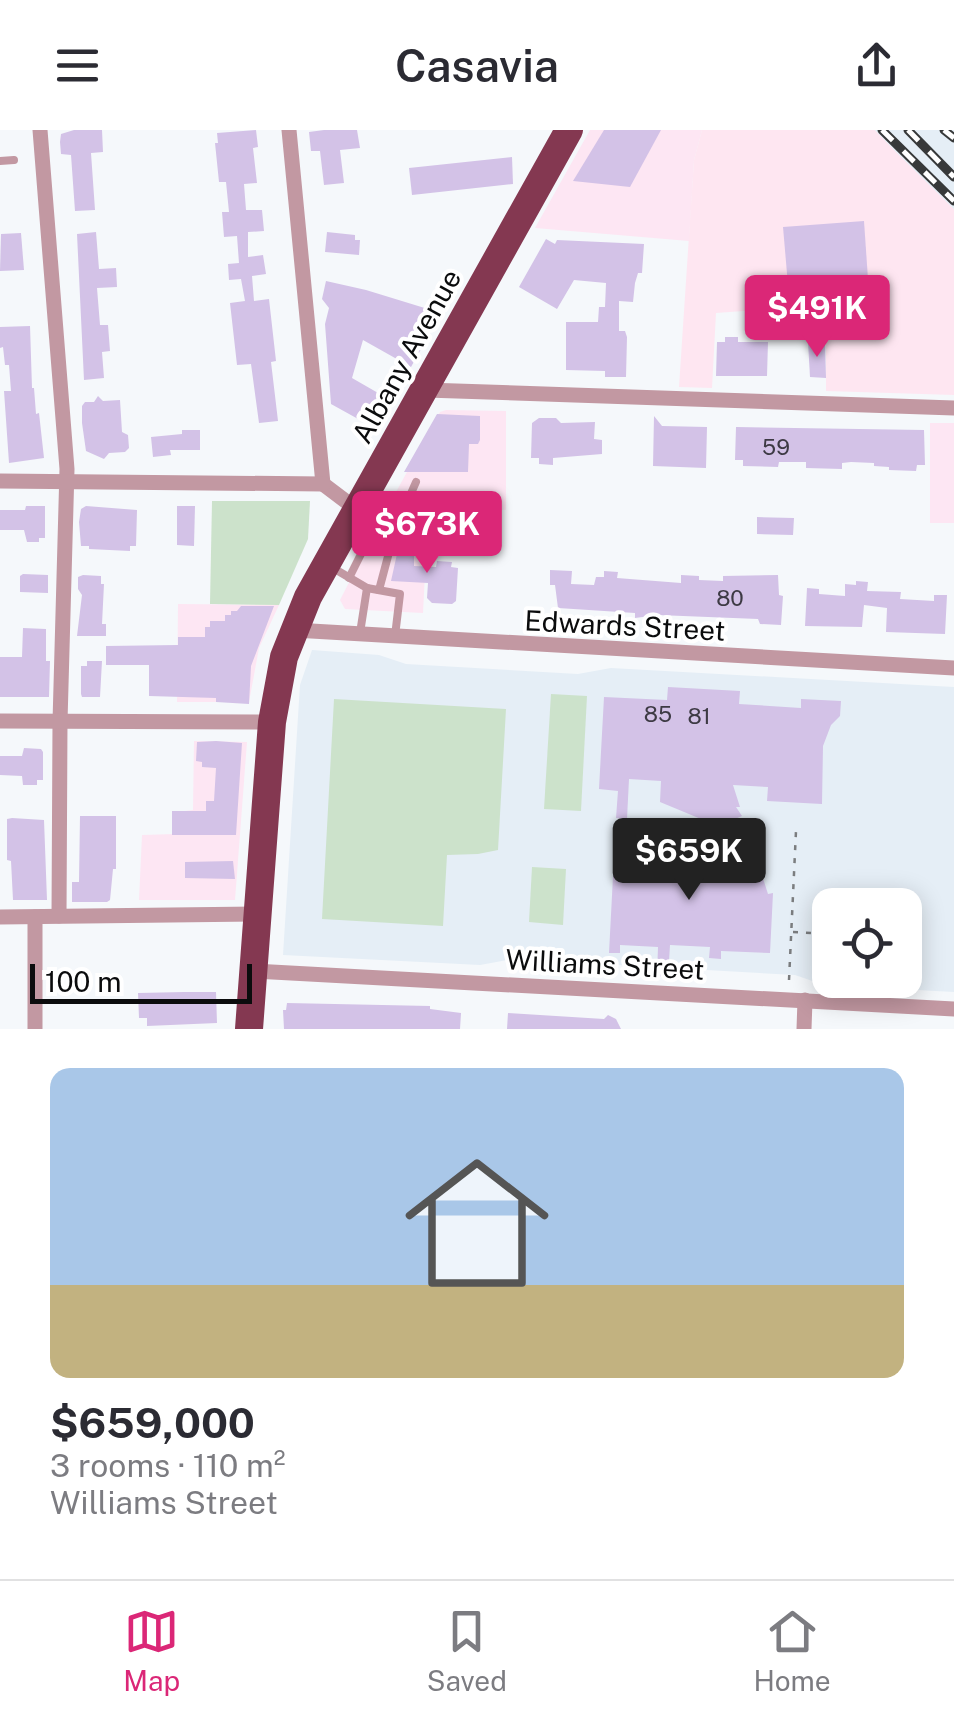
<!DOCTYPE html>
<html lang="en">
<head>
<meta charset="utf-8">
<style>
	body { margin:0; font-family:"Public Sans",sans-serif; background:#f2f2f3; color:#2b2b33; height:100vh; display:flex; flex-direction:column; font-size:38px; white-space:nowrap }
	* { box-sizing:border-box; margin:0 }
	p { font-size:32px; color:#7c7c81 }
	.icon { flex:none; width:55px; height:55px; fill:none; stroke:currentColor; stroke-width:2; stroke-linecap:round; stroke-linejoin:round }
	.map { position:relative; height:899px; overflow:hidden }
	.panel { display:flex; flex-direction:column; background:#fff; flex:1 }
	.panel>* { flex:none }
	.buttons { position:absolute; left:812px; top:758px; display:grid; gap:20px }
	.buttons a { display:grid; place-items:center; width:110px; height:110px; border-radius:20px; background:#fff; box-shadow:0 5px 25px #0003; font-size:50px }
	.scale { position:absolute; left:30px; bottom:25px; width:222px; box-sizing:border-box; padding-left:10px; border:5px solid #0b0c0d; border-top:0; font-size:28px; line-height:35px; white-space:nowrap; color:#0b0c0d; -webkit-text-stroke:8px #fff; paint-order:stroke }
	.price { position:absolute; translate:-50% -85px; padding:0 22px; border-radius:10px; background:#db2777; color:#fff; font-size:32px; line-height:65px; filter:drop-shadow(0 2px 5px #0008) }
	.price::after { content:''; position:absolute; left:50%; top:60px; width:30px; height:22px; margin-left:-15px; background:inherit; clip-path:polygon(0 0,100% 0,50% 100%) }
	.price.selected { background:#222; color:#fff }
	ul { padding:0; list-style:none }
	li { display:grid; align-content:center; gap:20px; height:530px; padding:0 50px }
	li+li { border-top:2px solid #e1e1e2 }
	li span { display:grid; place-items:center; height:310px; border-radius:20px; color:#555 }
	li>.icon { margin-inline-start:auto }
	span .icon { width:180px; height:180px; fill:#fffc; stroke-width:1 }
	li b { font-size:42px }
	header { display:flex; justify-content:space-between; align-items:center; height:130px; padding:0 50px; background:#fff; font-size:45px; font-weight:600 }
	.menu { display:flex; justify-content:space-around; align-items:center; height:140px; border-top:2px solid #e1e1e2; background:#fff; font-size:28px; color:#7c7c81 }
	.menu a { display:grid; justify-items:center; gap:5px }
	.menu .selected { color:#db2777 }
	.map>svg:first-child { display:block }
	.commercial { fill:#fde6f3 }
	.industrial { fill:#fee6f1 }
	.built { fill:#e5eef6; fill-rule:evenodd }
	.green { fill:#cce2cb }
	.building { fill:#d3c2e7 }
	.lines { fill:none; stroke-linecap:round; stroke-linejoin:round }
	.path { stroke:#7b7d7f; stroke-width:2.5; stroke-dasharray:5 8; stroke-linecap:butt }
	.service { stroke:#c298a2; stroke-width:8 }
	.minor { stroke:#c298a2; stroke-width:15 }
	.trunk { stroke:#843851; stroke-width:28 }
	.rail-casing { stroke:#37393a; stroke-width:9 }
	.rail { stroke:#fff; stroke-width:5; stroke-dasharray:15; stroke-linecap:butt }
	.labels { text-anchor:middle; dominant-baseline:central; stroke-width:8; stroke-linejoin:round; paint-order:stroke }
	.number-label { font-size:22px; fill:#3d3a44 }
	.street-label { font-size:28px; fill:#0b0c0d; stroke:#fff }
</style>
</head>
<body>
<header><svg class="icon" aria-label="menu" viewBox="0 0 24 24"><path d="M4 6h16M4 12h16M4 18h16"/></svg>Casavia<svg class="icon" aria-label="share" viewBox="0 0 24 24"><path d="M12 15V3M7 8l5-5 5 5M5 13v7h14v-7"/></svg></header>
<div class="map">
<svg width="954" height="899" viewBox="0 0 954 899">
	<rect width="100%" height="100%" fill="#f5f8fb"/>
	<g class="commercial">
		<polygon points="590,0 702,0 694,30 689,111 535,98"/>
		<polygon points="446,280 506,281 506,380 475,379 474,405 427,404 423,483 345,479 340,470 385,382 440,282"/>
		<rect x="930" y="293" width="24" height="100"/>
		<polygon points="178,474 279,475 259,518 249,572 177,572"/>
		<polygon points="194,611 247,612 235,770 139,770 142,705 175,704 185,681 193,680"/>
	</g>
	<polygon class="industrial" points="702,0 875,0 954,79 954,265 826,261 826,175 716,183 712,258 679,257 694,30"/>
	<g class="built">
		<polygon points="875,0 954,0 954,79 896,22"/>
		<path d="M 312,520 L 379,525 L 406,534 L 578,544 L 611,538 L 954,557 L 954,862 L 824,855 L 795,845 L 512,829 L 480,835 L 283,825 L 300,555 ZM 830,775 L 905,775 L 905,850 L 830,850 Z"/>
	</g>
	<g class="green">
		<polygon points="212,371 310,371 308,409 279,475 210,474"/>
		<polygon points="551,564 587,566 581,681 544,679"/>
		<polygon points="334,569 506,579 498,720 478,724 447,725 443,796 322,789"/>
		<polygon points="532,737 566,739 563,795 529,792"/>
	</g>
	<g class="building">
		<polygon points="74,0 102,0 103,22 91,23 95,80 75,81 71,25 61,24 60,12 61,4"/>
		<polygon points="256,0 258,17 253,18 257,53 244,54 246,80 262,80 264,101 248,102 248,127 263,125 266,144 252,146 254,171 269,169 276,231 271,232 278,291 259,293 251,234 237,235 230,173 245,171 241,149 229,150 228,134 239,133 237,106 224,107 222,82 229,82 226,52 219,52 215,13 218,13 217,3"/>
		<polygon points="324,0 357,0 360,18 340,20 344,53 324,55 320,21 311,21 309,2"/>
		<polygon points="604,0 661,0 630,57 573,51"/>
		<polygon points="512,27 513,54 412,65 409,38"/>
		<polygon points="864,91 868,149 788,155 783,97"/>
		<polygon points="96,102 99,139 116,138 117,157 97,158 100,195 108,195 110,221 102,222 104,248 84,250 77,104"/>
		<polygon points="327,102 355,105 355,110 360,110 359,125 325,122"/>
		<polygon points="21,103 24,140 0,141 1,104"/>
		<polygon points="546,109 555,114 557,110 644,114 642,143 638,143 635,153 633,172 619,171 619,201 625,201 627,207 626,247 605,247 605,241 566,240 566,192 598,192 599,177 605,177 606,153 574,150 557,179 519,157"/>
		<polygon points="326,151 366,160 441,183 411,237 363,210 352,248 392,271 378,300 331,274 325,194 329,178 322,169"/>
		<polygon points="30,196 32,258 34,258 36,284 39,283 44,328 9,333 4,261 11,261 9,235 5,235 3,217 0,218 0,197"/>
		<polygon points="725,207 738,207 738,212 768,212 767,246 716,246 717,212 725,212"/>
		<polygon points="808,212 825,212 826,248 810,247"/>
		<polygon points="98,266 103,271 120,270 122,302 128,305 129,318 125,322 109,323 104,329 86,321 82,293 82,276 85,272 94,272"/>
		<polygon points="437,284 480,286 480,310 478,314 469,314 468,342 404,342"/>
		<polygon points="654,286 662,296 707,297 706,338 653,336"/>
		<polygon points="539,288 556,288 561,293 595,292 594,309 602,310 602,324 553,328 553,335 539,334 539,328 531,328 532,293"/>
		<polygon points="736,297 924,300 925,335 917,335 916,341 889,340 889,337 874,336 874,333 851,332 842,333 842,339 806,338 806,332 779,332 778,337 743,336 743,330 735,330"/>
		<polygon points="182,300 200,300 200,320 170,320 171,325 153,327 151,307 182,304"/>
		<polygon points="26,376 45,376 45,408 39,408 39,412 27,412 24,400 0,400 0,380 25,380"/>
		<polygon points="86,376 137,380 136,416 130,416 130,421 89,419 89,416 81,416 79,392 81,379"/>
		<polygon points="177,376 195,376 194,416 177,415"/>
		<polygon points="757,387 794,388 793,405 757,404"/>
		<polygon points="399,415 414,416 414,436 436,437 437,431 452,432 451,437 458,438 456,471 452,474 432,473 427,468 428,453 391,451"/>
		<polygon points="550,440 572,441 571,454 594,455 596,447 604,447 604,441 618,442 617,448 681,453 681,445 699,446 699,450 723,451 723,446 778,445 779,465 783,466 781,495 760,494 758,489 658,485 635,488 635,483 558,478 555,455 550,455"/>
		<polygon points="23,444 48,445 48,463 20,462 20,446"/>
		<polygon points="83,445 101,446 101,454 104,454 102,494 106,494 106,506 77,506 82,465 78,459 78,447"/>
		<polygon points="856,451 868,452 867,461 901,462 900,469 934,471 934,465 947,465 945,504 886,502 887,478 864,475 862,497 805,496 807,458 819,459 819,464 845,466 845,454 856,455"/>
		<polygon points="241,476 274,476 251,536 249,574 216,572 216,568 149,566 149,535 106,535 106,516 178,515 178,507 205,507 205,497 210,497 210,491 225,491 225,485 231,485 231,481 237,481"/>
		<polygon points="23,498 46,499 46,531 50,531 49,567 0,567 0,527 22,527"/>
		<polygon points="87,531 102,531 100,567 82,567 81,564 81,536 87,536"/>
		<polygon points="668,557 740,561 739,574 801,578 801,569 841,571 840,586 831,595 823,616 822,674 767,671 768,657 733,655 740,677 736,677 742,686 721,695 702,695 701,689 660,672 661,651 629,649 627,689 616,688 618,661 599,659 604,567 667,570"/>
		<polygon points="216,611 242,613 236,705 172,705 172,681 206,681 206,671 214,671 216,638 202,637 202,632 196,631 197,612"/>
		<polygon points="24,618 41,619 43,622 43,650 37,650 37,655 23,655 22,646 0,645 0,626 22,626"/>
		<polygon points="80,686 116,686 116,739 113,739 110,770 107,772 72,772 72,752 79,752"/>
		<polygon points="12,688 44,690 47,770 13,770 11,731 7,730 7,689"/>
		<polygon points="615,708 626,709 625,729 656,730 657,710 669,711 668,720 722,723 722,714 733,714 732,735 759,736 768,764 773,763 770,823 721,821 721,829 709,828 710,817 670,815 668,847 657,846 658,817 620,815 620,823 609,823"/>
		<polygon points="233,731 235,749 185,748 185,732"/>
		<polygon points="184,862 216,862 217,893 147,896 147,888 139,888 138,863"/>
		<polygon points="287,873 430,876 430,879 461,883 460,899 284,899 283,880 286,880"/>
		<polygon points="508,883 604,889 608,885 616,889 621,899 507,899"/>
	</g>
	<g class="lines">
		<g class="path">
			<polyline points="793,802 830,804"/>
			<polyline points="789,850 796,701"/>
		</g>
		<g class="service">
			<polyline points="0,31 14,30"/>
			<polyline points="366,372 399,389"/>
			<polyline points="333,438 367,458 400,464 395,506"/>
			<polyline points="349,448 383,380"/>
			<polyline points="379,460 395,400 416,352"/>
			<polyline points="360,503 367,458"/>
		</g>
		<g class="minor">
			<polyline points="40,0 67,339 60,592 59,786"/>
			<polyline points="289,0 323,354 356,379"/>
			<polyline points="426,260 954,278"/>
			<polyline points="0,351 323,354"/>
			<polyline points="294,500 954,538"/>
			<polyline points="0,591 272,592"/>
			<polyline points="0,787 257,784"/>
			<polyline points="253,841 954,879"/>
			<polyline points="35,899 35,787"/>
			<polyline points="804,899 805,870"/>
		</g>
		<polyline class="trunk" points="249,899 272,592 284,527 308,467 569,0"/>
		<defs>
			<g id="rail">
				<polyline points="882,0 954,71"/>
				<polyline points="908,0 954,47"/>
				<polyline points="944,0 954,8"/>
			</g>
		</defs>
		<use href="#rail" class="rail-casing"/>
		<use href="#rail" class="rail"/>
	</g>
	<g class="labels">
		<g class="number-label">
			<text x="776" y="317">59</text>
			<text x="730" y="468">80</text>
			<text x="658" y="584">85</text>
			<text x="699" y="586">81</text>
		</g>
		<g class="street-label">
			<text transform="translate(406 226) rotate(-61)">Albany Avenue</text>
			<text transform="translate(625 495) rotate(3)">Edwards Street</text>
			<text transform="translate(605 834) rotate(3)">Williams Street</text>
		</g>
	</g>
</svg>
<div class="buttons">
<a><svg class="icon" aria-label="locate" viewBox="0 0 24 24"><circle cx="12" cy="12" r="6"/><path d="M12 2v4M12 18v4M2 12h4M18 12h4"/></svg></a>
</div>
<div class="scale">100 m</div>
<b class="price" style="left:817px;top:230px">$491K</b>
<b class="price" style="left:427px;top:446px">$673K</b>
<b class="price selected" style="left:689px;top:773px">$659K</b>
</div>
<section class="panel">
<ul>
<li><span style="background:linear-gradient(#a9c7e8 70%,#c2b280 0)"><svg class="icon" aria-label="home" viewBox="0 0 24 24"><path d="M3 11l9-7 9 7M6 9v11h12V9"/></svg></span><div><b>$659,000</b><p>3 rooms · 110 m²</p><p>Williams Street</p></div></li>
</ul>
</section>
<nav class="menu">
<a class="selected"><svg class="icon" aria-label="map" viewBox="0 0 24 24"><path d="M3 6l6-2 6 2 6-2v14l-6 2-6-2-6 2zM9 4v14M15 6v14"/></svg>Map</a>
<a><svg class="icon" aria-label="saved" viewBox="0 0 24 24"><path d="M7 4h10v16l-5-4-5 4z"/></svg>Saved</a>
<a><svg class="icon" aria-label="home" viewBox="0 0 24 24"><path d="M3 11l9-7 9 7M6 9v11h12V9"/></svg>Home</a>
</nav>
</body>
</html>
